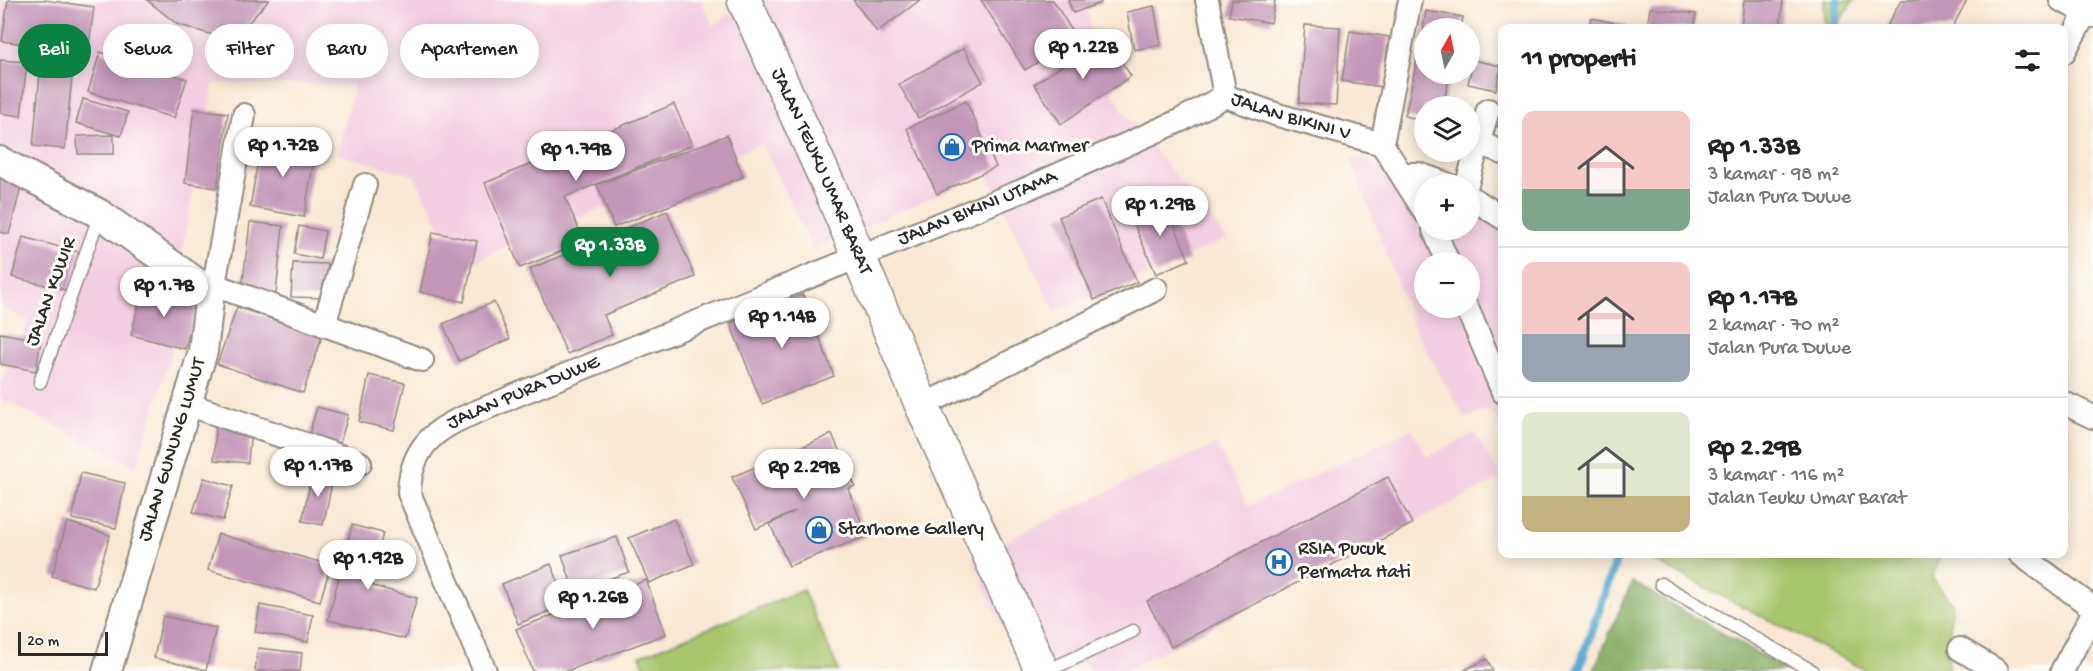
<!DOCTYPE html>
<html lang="id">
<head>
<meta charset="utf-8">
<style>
	body { margin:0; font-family:"Gochi Hand",sans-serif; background:#f6f6f6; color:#222; height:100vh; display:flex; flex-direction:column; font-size:22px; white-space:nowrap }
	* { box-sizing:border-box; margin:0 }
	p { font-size:20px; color:#767676 }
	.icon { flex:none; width:33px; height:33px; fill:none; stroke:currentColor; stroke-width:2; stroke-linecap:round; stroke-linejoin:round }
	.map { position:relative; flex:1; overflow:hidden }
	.panel { position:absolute; left:1498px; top:24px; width:570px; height:534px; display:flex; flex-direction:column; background:#fff; border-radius:12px; box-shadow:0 3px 15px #0003 }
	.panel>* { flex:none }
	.top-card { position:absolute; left:18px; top:24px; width:570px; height:54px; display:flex; gap:12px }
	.needle { width:39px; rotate:9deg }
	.fabs { position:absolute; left:1414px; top:18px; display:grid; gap:12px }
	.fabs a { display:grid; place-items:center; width:66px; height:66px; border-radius:50%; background:#fff; box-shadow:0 3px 15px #0003; font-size:30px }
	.scale { position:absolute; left:18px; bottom:15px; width:90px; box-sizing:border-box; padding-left:6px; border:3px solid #2b2b2b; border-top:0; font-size:16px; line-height:21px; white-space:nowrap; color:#2b2b2b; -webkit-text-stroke:4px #fdfcf7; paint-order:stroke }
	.price { position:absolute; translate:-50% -51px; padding:0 14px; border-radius:21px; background:#fff; color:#222; font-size:20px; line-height:39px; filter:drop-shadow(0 2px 3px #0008) }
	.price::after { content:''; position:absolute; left:50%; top:36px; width:18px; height:14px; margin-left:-9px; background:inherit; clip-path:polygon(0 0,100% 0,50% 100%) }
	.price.on { background:#0b8043; color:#fff }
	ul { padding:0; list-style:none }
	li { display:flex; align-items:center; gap:18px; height:150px; padding:0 24px }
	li+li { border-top:2px solid #e0e0e0 }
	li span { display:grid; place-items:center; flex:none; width:168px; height:120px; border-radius:12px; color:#555 }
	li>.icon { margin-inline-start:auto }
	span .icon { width:72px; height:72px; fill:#fffc; stroke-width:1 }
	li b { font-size:26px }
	h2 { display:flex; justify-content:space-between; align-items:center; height:72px; padding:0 24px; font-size:26px }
	.pill { padding:0 21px; border-radius:27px; background:#fff; box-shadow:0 3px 15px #0003; font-size:21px; line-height:54px }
	.pill.on { background:#0b8043; color:#fff }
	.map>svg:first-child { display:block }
	.built { fill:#f2cfe2; fill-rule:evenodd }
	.green { fill:#a8c56c; stroke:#6a784c; stroke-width:1.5 }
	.forest { fill:#86aa60; stroke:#586a46; stroke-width:1.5 }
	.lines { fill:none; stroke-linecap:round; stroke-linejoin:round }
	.stream { stroke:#4fa4cb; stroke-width:9 }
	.building { fill:#c196b7 }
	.service-casing { stroke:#928a80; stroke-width:15 }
	.minor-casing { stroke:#928a80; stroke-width:26 }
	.tertiary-casing { stroke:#928a80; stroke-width:32 }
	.secondary-casing { stroke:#928a80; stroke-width:36 }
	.service { stroke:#fff; stroke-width:12 }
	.minor { stroke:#fff; stroke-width:22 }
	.tertiary { stroke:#fff; stroke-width:28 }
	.secondary { stroke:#fff; stroke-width:33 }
	.labels { text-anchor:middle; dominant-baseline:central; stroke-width:6; stroke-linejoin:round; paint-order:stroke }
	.street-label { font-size:20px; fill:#2b2b2b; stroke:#fdfcf7 }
	.poi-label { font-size:20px; fill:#2b2b2b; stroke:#fdfcf7; text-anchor:start }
</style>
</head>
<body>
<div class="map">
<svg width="2093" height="671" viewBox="0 0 2093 671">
	<rect width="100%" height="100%" fill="#fdfcf7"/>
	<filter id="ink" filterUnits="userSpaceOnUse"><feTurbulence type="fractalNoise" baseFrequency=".0167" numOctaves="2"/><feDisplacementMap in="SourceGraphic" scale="12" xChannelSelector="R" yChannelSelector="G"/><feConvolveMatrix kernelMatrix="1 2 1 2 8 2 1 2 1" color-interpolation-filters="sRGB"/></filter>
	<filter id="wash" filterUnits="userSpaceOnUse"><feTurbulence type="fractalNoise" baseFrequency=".008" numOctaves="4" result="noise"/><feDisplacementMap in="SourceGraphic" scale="24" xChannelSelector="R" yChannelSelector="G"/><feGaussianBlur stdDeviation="1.35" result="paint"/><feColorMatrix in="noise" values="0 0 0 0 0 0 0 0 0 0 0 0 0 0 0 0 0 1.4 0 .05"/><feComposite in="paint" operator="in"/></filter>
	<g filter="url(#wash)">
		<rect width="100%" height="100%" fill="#f8e8d5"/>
		<g class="built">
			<polygon points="0,0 701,0 713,26 750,0 1085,0 1103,76 1125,114 1227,239 1055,312 987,174 812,249 762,143 496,251 462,270 414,175 337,154 354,85 214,83 177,277 180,324 137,467 0,398 0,384 29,321 0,306 3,257 0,256"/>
			<path d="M 1349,155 L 1425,185 L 1425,230 L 1470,230 L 1470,203 L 1503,216 L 1503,427 L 1491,409 L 1465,418 L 1416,332 ZM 1425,262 L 1470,262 L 1470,308 L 1425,308 Z"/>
			<polygon points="1412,429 1427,457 1475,433 1501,478 1124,671 1089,671 1084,662 1064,671 1022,671 972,557 1147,473 1217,445 1248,506"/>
		</g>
		<g class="green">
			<polygon points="1824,0 1854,0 1835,28 1824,28"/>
			<path d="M 1641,554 L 1941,554 L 1932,578 L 1952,603 C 1949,626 1950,648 1948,671 L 1867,671 Z"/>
			<polygon points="803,590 839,671 646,671 640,656"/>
		</g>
		<polygon class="forest" points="1632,582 1789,671 1593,671"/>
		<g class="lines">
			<g class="stream">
				<polyline points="1835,28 1837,0"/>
				<polyline points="1578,671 1618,554"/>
			</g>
		</g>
		<g id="blocks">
			<g class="building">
				<polygon points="8,0 44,0 94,7 88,52 2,41"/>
				<polygon points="147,0 269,0 232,41 177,24"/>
				<polygon points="853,0 920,0 877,32"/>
				<polygon points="981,0 1053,0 1077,39 1025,70"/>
				<polygon points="1068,0 1101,0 1101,3 1073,13"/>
				<polygon points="1232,0 1275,0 1271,23 1229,16"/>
				<polygon points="1744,0 1783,0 1780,28 1741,28"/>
				<polygon points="1901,0 1967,0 1952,28 1886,28"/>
				<polygon points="1154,6 1161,45 1134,50 1127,12"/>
				<polygon points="1650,8 1696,14 1694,28 1647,28"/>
				<polygon points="1426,11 1463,17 1461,28 1425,28 1425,45 1421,44"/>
				<polygon points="1591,18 1627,25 1626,28 1589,28"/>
				<polygon points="1305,25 1340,27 1336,105 1299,103"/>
				<polygon points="1350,31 1389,37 1382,87 1342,81"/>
				<polygon points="1105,37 1131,76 1061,124 1034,84"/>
				<polygon points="964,48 983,82 918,118 899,84"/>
				<polygon points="1419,51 1425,53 1425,74 1450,74 1443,106 1425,106 1425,121 1405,116"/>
				<polygon points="100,52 187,79 174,118 88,92"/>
				<polygon points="0,60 27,62 21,116 0,113"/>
				<polygon points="1473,60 1501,66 1496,90 1468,84"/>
				<polygon points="41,63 73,66 65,149 33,146"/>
				<polygon points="83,99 128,112 121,136 76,123"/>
				<polygon points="1503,100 1503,129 1491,123"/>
				<polygon points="966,101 996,167 937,194 907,128"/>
				<polygon points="674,104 692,145 565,197 584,242 520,268 485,183"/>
				<polygon points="194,109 228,113 217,188 185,183"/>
				<polygon points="114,135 114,154 78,154 77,136"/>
				<polygon points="727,135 743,177 614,227 597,185"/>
				<polygon points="262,138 316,148 304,217 250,207"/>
				<polygon points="0,173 23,179 9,234 0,232"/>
				<polygon points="1101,199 1137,282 1094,300 1059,217"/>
				<polygon points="1164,200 1189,260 1156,274 1130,215"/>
				<polygon points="667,211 695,277 604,315 612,335 567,354 530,269"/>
				<polygon points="250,222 283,226 276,294 242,290"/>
				<polygon points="299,226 325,231 320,259 294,254"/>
				<polygon points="433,232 477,241 464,302 420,292"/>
				<polygon points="23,237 79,252 69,291 12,277"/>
				<polygon points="293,263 328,264 326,298 291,297"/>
				<polygon points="143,287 198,301 185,349 131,335"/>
				<polygon points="803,295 834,376 762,404 730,323"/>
				<polygon points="494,302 510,339 459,361 443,324"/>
				<polygon points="237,307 322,336 303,393 217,364"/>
				<polygon points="0,333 41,340 36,371 0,364"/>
				<polygon points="369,375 405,383 394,430 359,422"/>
				<polygon points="317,407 348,415 339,447 308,438"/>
				<polygon points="216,424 251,427 248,463 214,460"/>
				<polygon points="832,434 855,486 848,489 867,536 789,566 770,524 796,511 756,529 732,477"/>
				<polygon points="313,470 334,475 323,525 302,521"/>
				<polygon points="81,473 125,483 116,528 72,519"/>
				<polygon points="1388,477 1412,524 1171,647 1147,601"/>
				<polygon points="204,478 233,486 223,520 193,512"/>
				<polygon points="674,519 694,564 649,583 629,538"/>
				<polygon points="67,522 110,535 94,588 52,576"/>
				<polygon points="352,525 383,533 370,585 417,598 405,639 328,620"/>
				<polygon points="218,534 331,565 320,601 208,570"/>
				<polygon points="617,537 629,572 574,591 562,555"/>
				<polygon points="551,564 567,604 518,624 502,584"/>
				<polygon points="646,580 666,634 567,671 533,671 516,629"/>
				<polygon points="260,605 313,615 308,642 255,632"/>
				<polygon points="163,616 216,628 206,670 154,658"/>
				<polygon points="258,648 302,653 300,671 255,671"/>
				<polygon points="1487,659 1493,671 1463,671"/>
			</g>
		</g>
	</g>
	<g filter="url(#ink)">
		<use href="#blocks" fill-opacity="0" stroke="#928a80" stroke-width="1.5"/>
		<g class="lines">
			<defs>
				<g id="service">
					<polyline points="40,382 100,214"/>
					<polyline points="1661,584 1812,671"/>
					<polyline points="1047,671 1133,631"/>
				</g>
				<g id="minor">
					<polyline points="1207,0 1225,96"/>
					<polyline points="2061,0 2093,16"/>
					<polyline points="2064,52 2093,0"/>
					<path id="s1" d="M 1225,96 L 1278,115 L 1382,144 L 1425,212"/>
					<polyline points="1479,142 1503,153"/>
					<polyline points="1382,144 1410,0"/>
					<polyline points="1402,174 1419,174 1447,184"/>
					<polyline points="1467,184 1488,110"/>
					<polyline points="1470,197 1503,218"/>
					<polyline points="1434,230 1448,262"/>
					<polyline points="214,285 244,115"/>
					<polyline points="210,292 214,285 422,360"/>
					<polyline points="1467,308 1503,392"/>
					<polyline points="324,325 365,185"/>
					<polyline points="2064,403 2093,417"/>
					<polyline points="187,404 360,463"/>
					<polyline points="922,406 1156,289"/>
					<polyline points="2020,554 2093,608"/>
					<polyline points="1960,649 1997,671"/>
					<path id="s2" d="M 485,671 L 409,493 C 411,426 463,420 514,396 L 1024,190 L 1179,121 L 1225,96"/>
					<polyline points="2062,671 2093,613"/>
				</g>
				<polyline id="tertiary" points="0,161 100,214 210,292 203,351 107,671"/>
				<g id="secondary">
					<path id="s3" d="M 744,0 L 828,184 L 922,406 L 1042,671"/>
				</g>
			</defs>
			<use href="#service" class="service-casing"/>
			<use href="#minor" class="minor-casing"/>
			<use href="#tertiary" class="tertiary-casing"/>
			<use href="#secondary" class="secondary-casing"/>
			<use href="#service" class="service"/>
			<use href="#minor" class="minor"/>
			<use href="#tertiary" class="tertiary"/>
			<use href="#secondary" class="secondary"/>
		</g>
	</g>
	<defs>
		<symbol id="shop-ring" viewBox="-11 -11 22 22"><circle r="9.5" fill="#fdfcf7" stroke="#1f6fb2" stroke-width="1.5"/><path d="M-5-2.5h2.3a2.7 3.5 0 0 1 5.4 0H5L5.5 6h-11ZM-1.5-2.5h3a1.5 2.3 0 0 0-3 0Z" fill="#1f6fb2"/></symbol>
		<symbol id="hospital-ring" viewBox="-11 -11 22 22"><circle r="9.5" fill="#fdfcf7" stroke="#1f6fb2" stroke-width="1.5"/><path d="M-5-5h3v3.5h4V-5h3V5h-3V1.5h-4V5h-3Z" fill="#1f6fb2"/></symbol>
	</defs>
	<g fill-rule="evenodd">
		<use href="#shop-ring" x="937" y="132" width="30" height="30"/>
		<use href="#shop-ring" x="804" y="515" width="30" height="30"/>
		<use href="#hospital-ring" x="1264" y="547" width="30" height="30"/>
	</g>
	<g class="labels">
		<g class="street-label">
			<text stroke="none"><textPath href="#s1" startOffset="69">JALAN BIKINI V</textPath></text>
			<text stroke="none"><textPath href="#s3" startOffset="188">JALAN TEUKU UMAR BARAT</textPath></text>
			<text stroke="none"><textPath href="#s2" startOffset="848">JALAN BIKINI UTAMA</textPath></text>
			<text transform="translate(52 292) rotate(-70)">JALAN KUWIR</text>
			<text stroke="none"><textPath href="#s2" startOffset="358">JALAN PURA DUWE</textPath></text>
			<text transform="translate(173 450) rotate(-73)">JALAN GUNUNG LUMUT</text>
		</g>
		<g class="poi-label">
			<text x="972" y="147">Prima Marmer</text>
			<text x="838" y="530">Starhome Gallery</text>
			<text x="1298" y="550">RSIA Pucuk<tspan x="1298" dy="23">Permata Hati</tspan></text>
		</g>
	</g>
</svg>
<div class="fabs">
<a><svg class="needle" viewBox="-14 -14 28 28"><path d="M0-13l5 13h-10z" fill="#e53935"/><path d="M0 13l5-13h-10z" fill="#767676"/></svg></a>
<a><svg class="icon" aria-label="layers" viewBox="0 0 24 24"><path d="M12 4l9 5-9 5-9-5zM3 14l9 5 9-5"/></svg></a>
<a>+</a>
<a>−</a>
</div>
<div class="scale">20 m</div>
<b class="price" style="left:1083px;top:80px">Rp 1.22B</b>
<b class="price" style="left:283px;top:178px">Rp 1.72B</b>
<b class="price" style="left:576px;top:182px">Rp 1.79B</b>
<b class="price" style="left:1160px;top:237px">Rp 1.29B</b>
<b class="price on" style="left:610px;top:278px">Rp 1.33B</b>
<b class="price" style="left:164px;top:318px">Rp 1.7B</b>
<b class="price" style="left:782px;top:349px">Rp 1.14B</b>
<b class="price" style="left:318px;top:498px">Rp 1.17B</b>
<b class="price" style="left:804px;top:500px">Rp 2.29B</b>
<b class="price" style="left:368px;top:591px">Rp 1.92B</b>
<b class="price" style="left:593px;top:630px">Rp 1.26B</b>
<div class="top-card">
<a class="pill on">Beli</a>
<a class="pill">Sewa</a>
<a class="pill">Filter</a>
<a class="pill">Baru</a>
<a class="pill">Apartemen</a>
</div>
<section class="panel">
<h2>11 properti<svg class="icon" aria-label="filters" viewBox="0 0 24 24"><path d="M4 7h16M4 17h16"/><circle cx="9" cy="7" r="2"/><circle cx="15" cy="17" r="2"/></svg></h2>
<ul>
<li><span style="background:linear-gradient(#f6c9c9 65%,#7fa58c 0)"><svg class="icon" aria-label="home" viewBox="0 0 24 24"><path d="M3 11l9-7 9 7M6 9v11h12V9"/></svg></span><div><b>Rp 1.33B</b><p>3 kamar · 98 m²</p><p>Jalan Pura Duwe</p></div></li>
<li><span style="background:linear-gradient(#f6c9c9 60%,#9aa5b1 0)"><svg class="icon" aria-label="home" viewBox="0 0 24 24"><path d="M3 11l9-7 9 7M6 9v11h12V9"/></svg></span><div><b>Rp 1.17B</b><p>2 kamar · 70 m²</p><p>Jalan Pura Duwe</p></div></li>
<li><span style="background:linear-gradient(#dfe7d0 70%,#c2b280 0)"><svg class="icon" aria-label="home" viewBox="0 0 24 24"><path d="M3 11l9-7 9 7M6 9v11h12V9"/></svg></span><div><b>Rp 2.29B</b><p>3 kamar · 116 m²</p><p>Jalan Teuku Umar Barat</p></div></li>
</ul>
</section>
</div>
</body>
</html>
